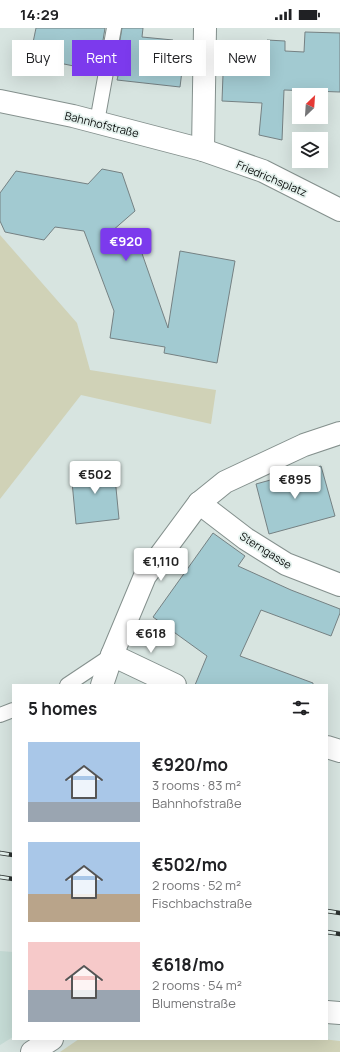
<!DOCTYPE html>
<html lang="en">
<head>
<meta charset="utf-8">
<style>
	body { margin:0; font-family:Manrope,sans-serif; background:#f2f2f2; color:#202124; height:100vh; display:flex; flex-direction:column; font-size:15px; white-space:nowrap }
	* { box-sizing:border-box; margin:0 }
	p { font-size:13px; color:#757577 }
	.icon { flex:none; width:22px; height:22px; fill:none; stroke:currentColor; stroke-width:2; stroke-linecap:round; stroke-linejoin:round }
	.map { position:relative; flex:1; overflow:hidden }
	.panel { position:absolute; left:12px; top:656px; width:316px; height:356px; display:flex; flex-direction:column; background:#fff; border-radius:0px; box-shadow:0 4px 16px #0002 }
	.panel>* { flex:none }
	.guide { position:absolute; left:12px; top:12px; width:316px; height:36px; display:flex; gap:8px }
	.needle { width:26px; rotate:25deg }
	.buttons { position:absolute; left:292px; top:60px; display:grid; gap:8px }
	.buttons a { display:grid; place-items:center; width:36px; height:36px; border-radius:0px; background:#fff; box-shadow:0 4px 16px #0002; font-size:20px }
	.price { position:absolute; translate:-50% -34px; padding:0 9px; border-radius:4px; background:#fff; color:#222; font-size:13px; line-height:26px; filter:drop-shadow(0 1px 2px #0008) }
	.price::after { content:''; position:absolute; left:50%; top:24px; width:12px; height:9px; margin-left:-6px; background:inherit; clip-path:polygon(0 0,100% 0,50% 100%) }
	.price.selected { background:#7c3aed; color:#fff }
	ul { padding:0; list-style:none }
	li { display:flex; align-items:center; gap:12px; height:100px; padding:0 16px }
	li span { display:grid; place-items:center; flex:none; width:112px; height:80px; border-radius:0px; color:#555 }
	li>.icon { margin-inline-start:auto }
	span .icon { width:48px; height:48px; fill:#fffc; stroke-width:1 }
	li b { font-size:17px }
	h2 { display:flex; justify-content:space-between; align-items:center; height:48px; padding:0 16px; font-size:17px }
	.pill { padding:0 14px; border-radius:0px; background:#fff; box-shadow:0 4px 16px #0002; font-size:14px; line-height:36px }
	.pill.selected { background:#7c3aed; color:#fff }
	.status { display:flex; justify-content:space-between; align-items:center; height:28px; padding:0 20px; background:#fff; direction:ltr }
	.status svg { height:11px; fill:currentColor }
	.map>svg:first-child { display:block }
	.built { fill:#c5dbd5 }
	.green { fill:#d0d2b7 }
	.building { fill:#a2cad1; stroke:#758183 }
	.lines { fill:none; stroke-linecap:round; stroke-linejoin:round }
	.service-casing { stroke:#84908d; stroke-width:16 }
	.minor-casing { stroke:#84908d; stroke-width:24 }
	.secondary-casing { stroke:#84908d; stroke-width:24 }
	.service { stroke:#fff; stroke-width:14 }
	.minor { stroke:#fff; stroke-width:22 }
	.secondary { stroke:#fff; stroke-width:22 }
	.rail-casing { stroke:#2b312f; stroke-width:4.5 }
	.rail { stroke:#e4f1ed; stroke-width:3; stroke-dasharray:9; stroke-linecap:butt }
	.labels { text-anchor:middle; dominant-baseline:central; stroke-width:3.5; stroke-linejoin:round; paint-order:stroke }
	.street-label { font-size:11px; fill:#090d0c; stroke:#e4f1ed }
</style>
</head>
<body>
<div class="status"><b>14:29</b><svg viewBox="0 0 49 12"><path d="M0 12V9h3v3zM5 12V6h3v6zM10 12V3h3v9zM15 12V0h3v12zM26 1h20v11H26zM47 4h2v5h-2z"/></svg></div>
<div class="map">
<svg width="340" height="1024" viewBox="0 0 340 1024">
	<rect width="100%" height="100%" fill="#d7e4e0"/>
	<polygon class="built" points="0,923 13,924 13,1009 0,1017"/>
	<g class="green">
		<polygon points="0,207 77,295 90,342 216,362 211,396 81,367 0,471"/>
		<polygon points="79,1011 322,1011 340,1013 340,1024 60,1024"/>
	</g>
	<g class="building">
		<polygon points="36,0 105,0 98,43 30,29"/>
		<polygon points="122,0 143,0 142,9 173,12 171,25 184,27 180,59 117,52 118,48 114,47"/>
		<polygon points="305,4 340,5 340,64 284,62 282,112 259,107 262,75 222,73 224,20 266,22 267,12 285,13 285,23 304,24"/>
		<polygon points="102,141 122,145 135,183 104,210 138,214 168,300 180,223 235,233 217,335 164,325 165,319 110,310 114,283 84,203 55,199 44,212 5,204 0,193 0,165 16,143 88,156"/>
		<polygon points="321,438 335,488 269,506 256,456"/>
		<polygon points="114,439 119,491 76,496 71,443"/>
		<polygon points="213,505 245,528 238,538 291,562 340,581 340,585 331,608 261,582 240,628 313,655 313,657 195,657 207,628 153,589"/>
	</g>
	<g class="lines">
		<defs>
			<g id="service">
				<polyline points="97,94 114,0"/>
				<polyline points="67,657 112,627"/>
				<polyline points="0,687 13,682"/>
			</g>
			<g id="minor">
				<polyline points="203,122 205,0"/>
				<polyline points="199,475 246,511 286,536 340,557"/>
				<polyline points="112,627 175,657"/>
				<polyline points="102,657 112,627 145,548 199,475 225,454 304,417 340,405"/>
				<polyline points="327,719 340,723"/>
				<polyline points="327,984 340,985"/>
				<polyline points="32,1024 52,1011"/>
			</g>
			<polyline id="secondary" points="0,73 73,88 203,122 263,143 340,182"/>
		</defs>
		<use href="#service" class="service-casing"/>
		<use href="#minor" class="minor-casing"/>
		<use href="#secondary" class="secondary-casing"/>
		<use href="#service" class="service"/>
		<use href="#minor" class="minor"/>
		<use href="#secondary" class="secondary"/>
		<defs>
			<g id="rail">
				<polyline points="0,825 13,827"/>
				<polyline points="0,849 13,851"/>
				<polyline points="327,883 340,885"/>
				<polyline points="327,904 340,906"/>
			</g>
		</defs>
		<use href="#rail" class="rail-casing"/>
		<use href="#rail" class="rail"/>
	</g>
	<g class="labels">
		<g class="street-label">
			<text transform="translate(102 96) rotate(14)">Bahnhofstraße</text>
			<text transform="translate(272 150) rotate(23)">Friedrichsplatz</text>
			<text transform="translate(266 522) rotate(32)">Sterngasse</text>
		</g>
	</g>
</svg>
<div class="buttons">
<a><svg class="needle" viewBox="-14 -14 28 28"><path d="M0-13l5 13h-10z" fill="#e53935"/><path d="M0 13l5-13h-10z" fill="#757577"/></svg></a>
<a><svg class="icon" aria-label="layers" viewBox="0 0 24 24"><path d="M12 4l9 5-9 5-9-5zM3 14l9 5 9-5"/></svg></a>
</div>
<b class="price selected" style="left:126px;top:234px">€920</b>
<b class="price" style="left:95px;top:467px">€502</b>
<b class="price" style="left:295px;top:472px">€895</b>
<b class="price" style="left:161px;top:554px">€1,110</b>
<b class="price" style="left:151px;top:626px">€618</b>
<div class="guide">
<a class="pill">Buy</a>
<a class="pill selected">Rent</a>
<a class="pill">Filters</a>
<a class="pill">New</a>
</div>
<section class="panel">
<h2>5 homes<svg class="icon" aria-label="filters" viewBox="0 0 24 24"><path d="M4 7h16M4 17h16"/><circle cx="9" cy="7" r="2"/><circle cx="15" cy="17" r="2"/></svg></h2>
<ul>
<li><span style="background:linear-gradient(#a9c7e8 75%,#9aa5b1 0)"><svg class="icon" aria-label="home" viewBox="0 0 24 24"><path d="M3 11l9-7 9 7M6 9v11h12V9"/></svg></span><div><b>€920/mo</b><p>3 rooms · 83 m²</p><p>Bahnhofstraße</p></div></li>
<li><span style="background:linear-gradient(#a9c7e8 65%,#b9a48a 0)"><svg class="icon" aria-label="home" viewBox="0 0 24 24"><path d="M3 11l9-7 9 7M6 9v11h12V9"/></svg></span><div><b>€502/mo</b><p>2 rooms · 52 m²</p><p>Fischbachstraße</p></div></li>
<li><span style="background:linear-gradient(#f6c9c9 60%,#9aa5b1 0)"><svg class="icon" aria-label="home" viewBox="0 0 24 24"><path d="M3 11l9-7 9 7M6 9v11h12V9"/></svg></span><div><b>€618/mo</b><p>2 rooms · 54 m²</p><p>Blumenstraße</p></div></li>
</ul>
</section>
</div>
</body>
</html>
